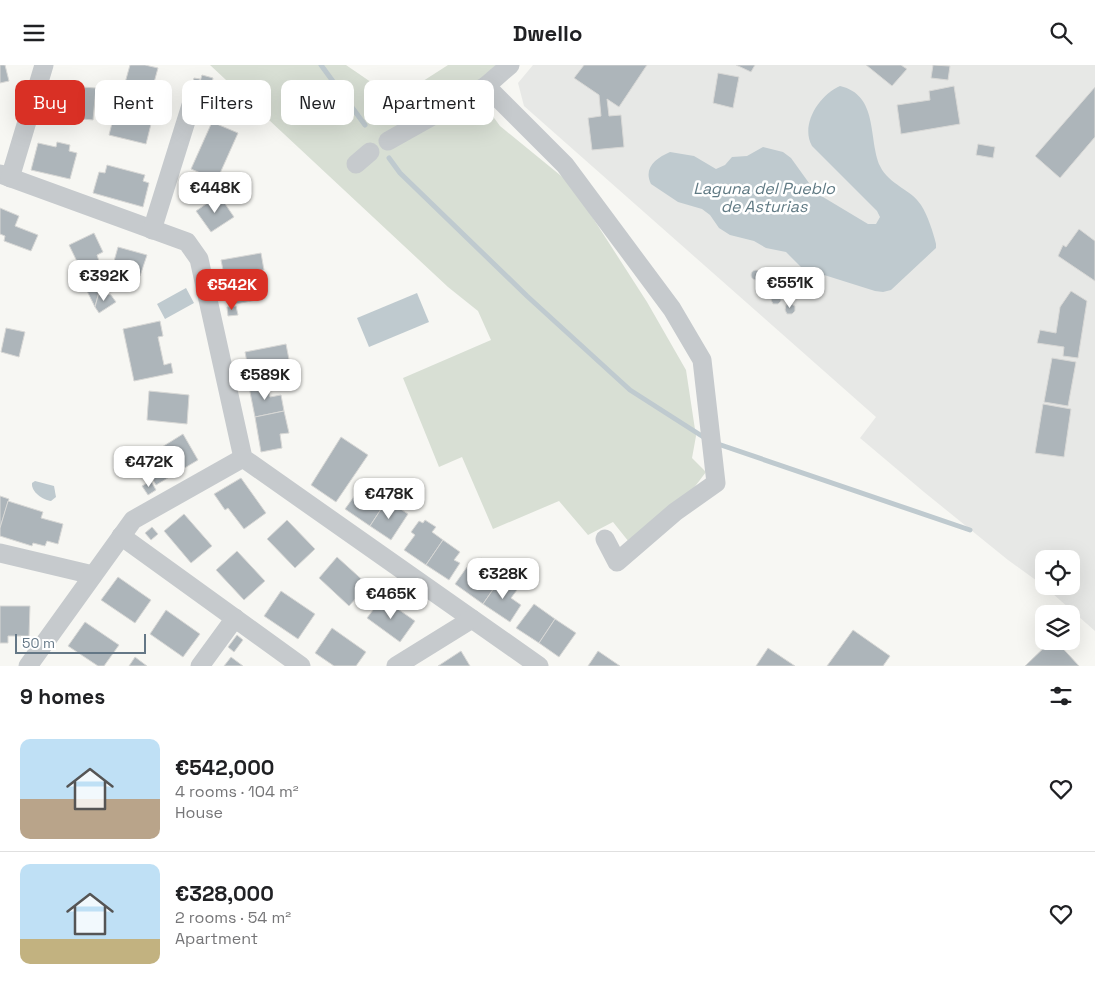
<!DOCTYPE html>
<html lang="en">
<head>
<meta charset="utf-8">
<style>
	body { margin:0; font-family:"Space Grotesk",sans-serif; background:#f6f6f6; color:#202124; height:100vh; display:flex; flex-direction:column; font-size:19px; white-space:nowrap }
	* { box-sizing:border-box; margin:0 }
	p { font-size:16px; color:#757577 }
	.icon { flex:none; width:28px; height:28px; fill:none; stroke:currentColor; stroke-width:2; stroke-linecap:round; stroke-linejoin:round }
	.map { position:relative; height:601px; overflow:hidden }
	.side { display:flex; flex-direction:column; background:#fff; flex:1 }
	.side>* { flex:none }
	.top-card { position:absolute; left:15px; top:15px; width:500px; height:45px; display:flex; gap:10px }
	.tools { position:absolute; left:1035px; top:485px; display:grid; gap:10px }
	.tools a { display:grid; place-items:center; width:45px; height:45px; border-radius:10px; background:#fff; box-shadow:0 5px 20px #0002; font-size:25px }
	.scale { position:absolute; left:15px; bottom:12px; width:131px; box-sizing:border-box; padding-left:5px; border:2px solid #647786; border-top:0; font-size:14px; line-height:18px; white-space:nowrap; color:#647786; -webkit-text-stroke:4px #fff; paint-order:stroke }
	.price { position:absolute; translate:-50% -42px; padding:0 11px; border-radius:10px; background:#fff; color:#222; font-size:16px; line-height:32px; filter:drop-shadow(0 1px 2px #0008) }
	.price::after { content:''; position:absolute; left:50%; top:30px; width:15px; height:11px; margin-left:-8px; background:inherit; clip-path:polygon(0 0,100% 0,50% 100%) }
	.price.current { background:#d93025; color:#fff }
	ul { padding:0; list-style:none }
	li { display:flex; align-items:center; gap:15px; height:125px; padding:0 20px }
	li+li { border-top:1px solid #e0e0e0 }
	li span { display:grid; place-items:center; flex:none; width:140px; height:100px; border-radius:10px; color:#555 }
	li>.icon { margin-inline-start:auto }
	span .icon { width:60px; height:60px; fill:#fffc; stroke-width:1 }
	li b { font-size:21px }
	h2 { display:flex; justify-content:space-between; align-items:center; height:60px; padding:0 20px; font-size:21px }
	.chip { padding:0 18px; border-radius:10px; background:#fff; box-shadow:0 5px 20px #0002; font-size:18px; line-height:45px }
	.chip.current { background:#d93025; color:#fff }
	header { display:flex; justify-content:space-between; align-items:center; height:65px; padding:0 20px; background:#fff; font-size:22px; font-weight:700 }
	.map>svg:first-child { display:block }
	.built { fill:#e7e8e6 }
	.green { fill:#d8dfd4 }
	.water { fill:#bfcacf }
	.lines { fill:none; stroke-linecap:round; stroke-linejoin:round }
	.stream { stroke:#bfcacf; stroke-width:5 }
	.building { fill:#adb5ba; stroke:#d8d8d6 }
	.minor { stroke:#c6cacd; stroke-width:19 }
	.labels { text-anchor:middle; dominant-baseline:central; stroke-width:5; stroke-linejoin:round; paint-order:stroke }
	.water-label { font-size:16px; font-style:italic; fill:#5f7983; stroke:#fff }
</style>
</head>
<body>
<header><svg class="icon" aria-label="menu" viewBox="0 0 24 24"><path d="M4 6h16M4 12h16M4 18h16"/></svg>Dwello<svg class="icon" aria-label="search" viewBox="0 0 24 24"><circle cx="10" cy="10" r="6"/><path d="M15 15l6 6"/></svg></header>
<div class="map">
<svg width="1095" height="601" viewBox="0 0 1095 601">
	<rect width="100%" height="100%" fill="#f7f7f3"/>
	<polygon class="built" points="533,0 1095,0 1095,566 1044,521 1071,521 1071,494 1044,494 1044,521 1008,495 924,427 860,373 876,352 524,41 518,18"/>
	<polygon class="green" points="210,0 346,0 381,24 420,18 448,0 496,0 473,22 475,27 500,61 571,119 647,237 686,305 696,371 692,393 706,407 690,428 629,477 613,457 588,470 559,436 493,464 462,392 439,402 403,313 491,275 478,246 448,222"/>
	<g class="water">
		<path d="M 840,21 C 879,30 868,74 880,101 C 889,120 911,124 921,140 C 928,151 933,167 936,179 L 936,183 L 891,225 L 883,227 L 875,226 L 802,203 L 786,187 L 766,183 L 754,176 L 730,170 L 719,163 L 710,150 L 702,144 L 678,137 L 651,119 C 643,103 656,93 670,87 L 694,91 L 716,104 L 725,100 L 732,92 L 747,91 L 763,82 L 783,87 L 791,93 L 809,118 L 823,132 L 868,159 L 876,159 L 880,152 L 877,146 L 812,81 C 800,60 819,30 840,21 Z"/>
		<polygon points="186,223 194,238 165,254 157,239"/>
		<polygon points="417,228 429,257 369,282 357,253"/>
		<path d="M 35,416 L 54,421 L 56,432 L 51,436 C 43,435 31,427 32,418 Z"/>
	</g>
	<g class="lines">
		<g class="stream">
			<polyline points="321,0 365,60"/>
			<polyline points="389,93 400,108 527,231 630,325 705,373"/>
			<polyline points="715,378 970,465"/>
		</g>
	</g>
	<g class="building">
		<polygon points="0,0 5,0 9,16 0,18"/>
		<polygon points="130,0 145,0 158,3 150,32 123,25"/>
		<polygon points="584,0 647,0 619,42 607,34 609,51 621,50 624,82 592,85 588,53 601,51 599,30 574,13"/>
		<polygon points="736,0 755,0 751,7"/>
		<polygon points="866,0 901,0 907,4 892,21"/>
		<polygon points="933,0 950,1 948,15 931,13"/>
		<polygon points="718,8 739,12 733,43 713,38"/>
		<polygon points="202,10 213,13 211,23 199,20"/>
		<polygon points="194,13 200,14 197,27 191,25"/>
		<polygon points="54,20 96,23 93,55 52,51"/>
		<polygon points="954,21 960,59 901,69 897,40 930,35 929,26"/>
		<polygon points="1095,22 1095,72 1060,113 1035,91"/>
		<polygon points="114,50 151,59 146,79 109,70"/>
		<polygon points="212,57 238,68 217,115 191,104"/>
		<polygon points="57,77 70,80 69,86 77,88 70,114 31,105 38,78 56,82"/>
		<polygon points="978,79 995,82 993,93 976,90"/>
		<polygon points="107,100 145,110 143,116 149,118 143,142 93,128 99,107 105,108"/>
		<polygon points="219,130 234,152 211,167 196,146"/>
		<polygon points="0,143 19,151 15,161 38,170 31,186 4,176 5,171 0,169"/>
		<polygon points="1079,164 1095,176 1095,216 1058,191 1063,180 1066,182"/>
		<polygon points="94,168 103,187 97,190 102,205 85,213 69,180"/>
		<polygon points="118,182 147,190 140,211 134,210 131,220 109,214"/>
		<polygon points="261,188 264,205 257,206 262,234 230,240 221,195"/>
		<circle cx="756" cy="210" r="5"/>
		<polygon points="86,224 99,227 95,242"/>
		<polygon points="1071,226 1087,236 1078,293 1063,291 1064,282 1037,278 1040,265 1056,268 1060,242"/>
		<polygon points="99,227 111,230 116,237 99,248 95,242"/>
		<polygon points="777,229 781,231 781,236 778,239 773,239 771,235 772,231"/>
		<polygon points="791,239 795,241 795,246 792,249 787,249 785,245 786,240"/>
		<polygon points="236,241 238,250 228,251 227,242"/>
		<polygon points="160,256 163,271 158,272 164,300 171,298 173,308 134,316 123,264"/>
		<polygon points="6,263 25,267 19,292 1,287"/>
		<polygon points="286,279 291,305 250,313 245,287"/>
		<polygon points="1052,293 1076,297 1068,341 1044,337"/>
		<polygon points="267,318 270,332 281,330 284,346 255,352 249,322"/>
		<polygon points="149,326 189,330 187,359 147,355"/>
		<polygon points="1043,339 1071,344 1064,392 1035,388"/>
		<polygon points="284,346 289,368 280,369 282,383 261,387 255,352"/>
		<polygon points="183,369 198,395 156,420 141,395"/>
		<polygon points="341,372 368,390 336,437 311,420"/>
		<polygon points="241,413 266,448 244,464 228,443 225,445 214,429"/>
		<polygon points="151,416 156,425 148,430 142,421"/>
		<polygon points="363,419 387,435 370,461 345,444"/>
		<polygon points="0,431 9,434 0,463"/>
		<polygon points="387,435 408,449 391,475 370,461"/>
		<polygon points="8,436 43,447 41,453 63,459 58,479 47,476 45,481 33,478 32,481 0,471 0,463"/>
		<polygon points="184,449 212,481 191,498 164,466"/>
		<polygon points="287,455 315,484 295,503 267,474"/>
		<polygon points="425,455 436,462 432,467 443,475 426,500 404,485 415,470 411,467 419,456 423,458"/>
		<polygon points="152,462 158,469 151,475 145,468"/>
		<polygon points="443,475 460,487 454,495 460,498 449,515 426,500"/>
		<polygon points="237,486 265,516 244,535 216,505"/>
		<polygon points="337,492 368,520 349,541 319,513"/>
		<polygon points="481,493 503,510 483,539 455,519 467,502 473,506"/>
		<polygon points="503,510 507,512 504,516 517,525 511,533 521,540 510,557 483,539"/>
		<polygon points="118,512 151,535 135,558 101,535"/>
		<polygon points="281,526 315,549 298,574 264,551"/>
		<polygon points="382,533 415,556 400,577 367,553"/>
		<polygon points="534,539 555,554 539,578 516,563"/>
		<polygon points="0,541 30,541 29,571 8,571 8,578 0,578"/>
		<polygon points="166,545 200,569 183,592 150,569"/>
		<polygon points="555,554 576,568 559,592 539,578"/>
		<polygon points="85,557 119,580 104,601 98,601 68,581"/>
		<polygon points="332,563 366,587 356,601 334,601 315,588"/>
		<polygon points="853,565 890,591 883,601 827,601"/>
		<polygon points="237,570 243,575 234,587 228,582"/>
		<polygon points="1051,576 1056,576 1079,601 1025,601"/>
		<polygon points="768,583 795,601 756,601"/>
		<polygon points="461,586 470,601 438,601"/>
		<polygon points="598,586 620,601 588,601"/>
		<polygon points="135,592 147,601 129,601"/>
		<polygon points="231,592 243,601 224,601"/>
	</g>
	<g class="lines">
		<g class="minor">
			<polyline points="486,21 510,0"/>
			<polyline points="388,76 486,21 565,100 672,244 702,295 716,418 675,447 617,497 605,474"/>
			<polyline points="356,99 370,87"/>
			<polyline points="0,109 187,177 199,194 243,393 539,601"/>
			<polyline points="10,113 44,0"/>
			<polyline points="152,165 192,37"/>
			<polyline points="121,471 301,601"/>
			<polyline points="0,488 93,510"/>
			<polyline points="28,601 133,455 243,393"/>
			<polyline points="200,601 235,553"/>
			<polyline points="396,601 472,554"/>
		</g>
	</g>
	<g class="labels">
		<g class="water-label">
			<text x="764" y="123">Laguna del Pueblo<tspan x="764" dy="18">de Asturias</tspan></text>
		</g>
	</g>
</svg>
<div class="tools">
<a><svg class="icon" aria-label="locate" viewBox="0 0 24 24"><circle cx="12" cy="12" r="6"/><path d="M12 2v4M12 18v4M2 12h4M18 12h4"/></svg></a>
<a><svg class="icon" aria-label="layers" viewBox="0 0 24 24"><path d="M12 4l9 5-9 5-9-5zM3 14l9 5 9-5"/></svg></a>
</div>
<div class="scale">50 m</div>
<b class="price" style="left:215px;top:149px">€448K</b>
<b class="price" style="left:104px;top:237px">€392K</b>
<b class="price" style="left:790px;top:244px">€551K</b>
<b class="price current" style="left:232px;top:246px">€542K</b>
<b class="price" style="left:265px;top:336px">€589K</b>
<b class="price" style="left:149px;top:423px">€472K</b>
<b class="price" style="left:389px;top:455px">€478K</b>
<b class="price" style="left:503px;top:535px">€328K</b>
<b class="price" style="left:391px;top:555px">€465K</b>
<div class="top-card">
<a class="chip current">Buy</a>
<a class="chip">Rent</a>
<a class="chip">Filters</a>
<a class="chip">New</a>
<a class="chip">Apartment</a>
</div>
</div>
<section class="side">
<h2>9 homes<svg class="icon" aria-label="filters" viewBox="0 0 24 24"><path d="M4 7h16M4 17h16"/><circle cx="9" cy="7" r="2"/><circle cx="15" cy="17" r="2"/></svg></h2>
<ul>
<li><span style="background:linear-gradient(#bfe0f5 60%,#b9a48a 0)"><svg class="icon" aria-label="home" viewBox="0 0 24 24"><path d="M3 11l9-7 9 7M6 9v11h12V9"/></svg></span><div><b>€542,000</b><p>4 rooms · 104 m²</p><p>House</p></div><svg class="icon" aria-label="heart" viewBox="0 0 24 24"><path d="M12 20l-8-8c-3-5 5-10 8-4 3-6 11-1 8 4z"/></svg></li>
<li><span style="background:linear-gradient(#bfe0f5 75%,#c2b280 0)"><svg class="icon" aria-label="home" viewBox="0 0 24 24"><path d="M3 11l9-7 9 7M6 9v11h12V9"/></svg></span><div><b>€328,000</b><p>2 rooms · 54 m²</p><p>Apartment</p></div><svg class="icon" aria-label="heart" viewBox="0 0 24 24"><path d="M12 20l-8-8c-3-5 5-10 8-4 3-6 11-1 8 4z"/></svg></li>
</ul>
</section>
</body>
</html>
